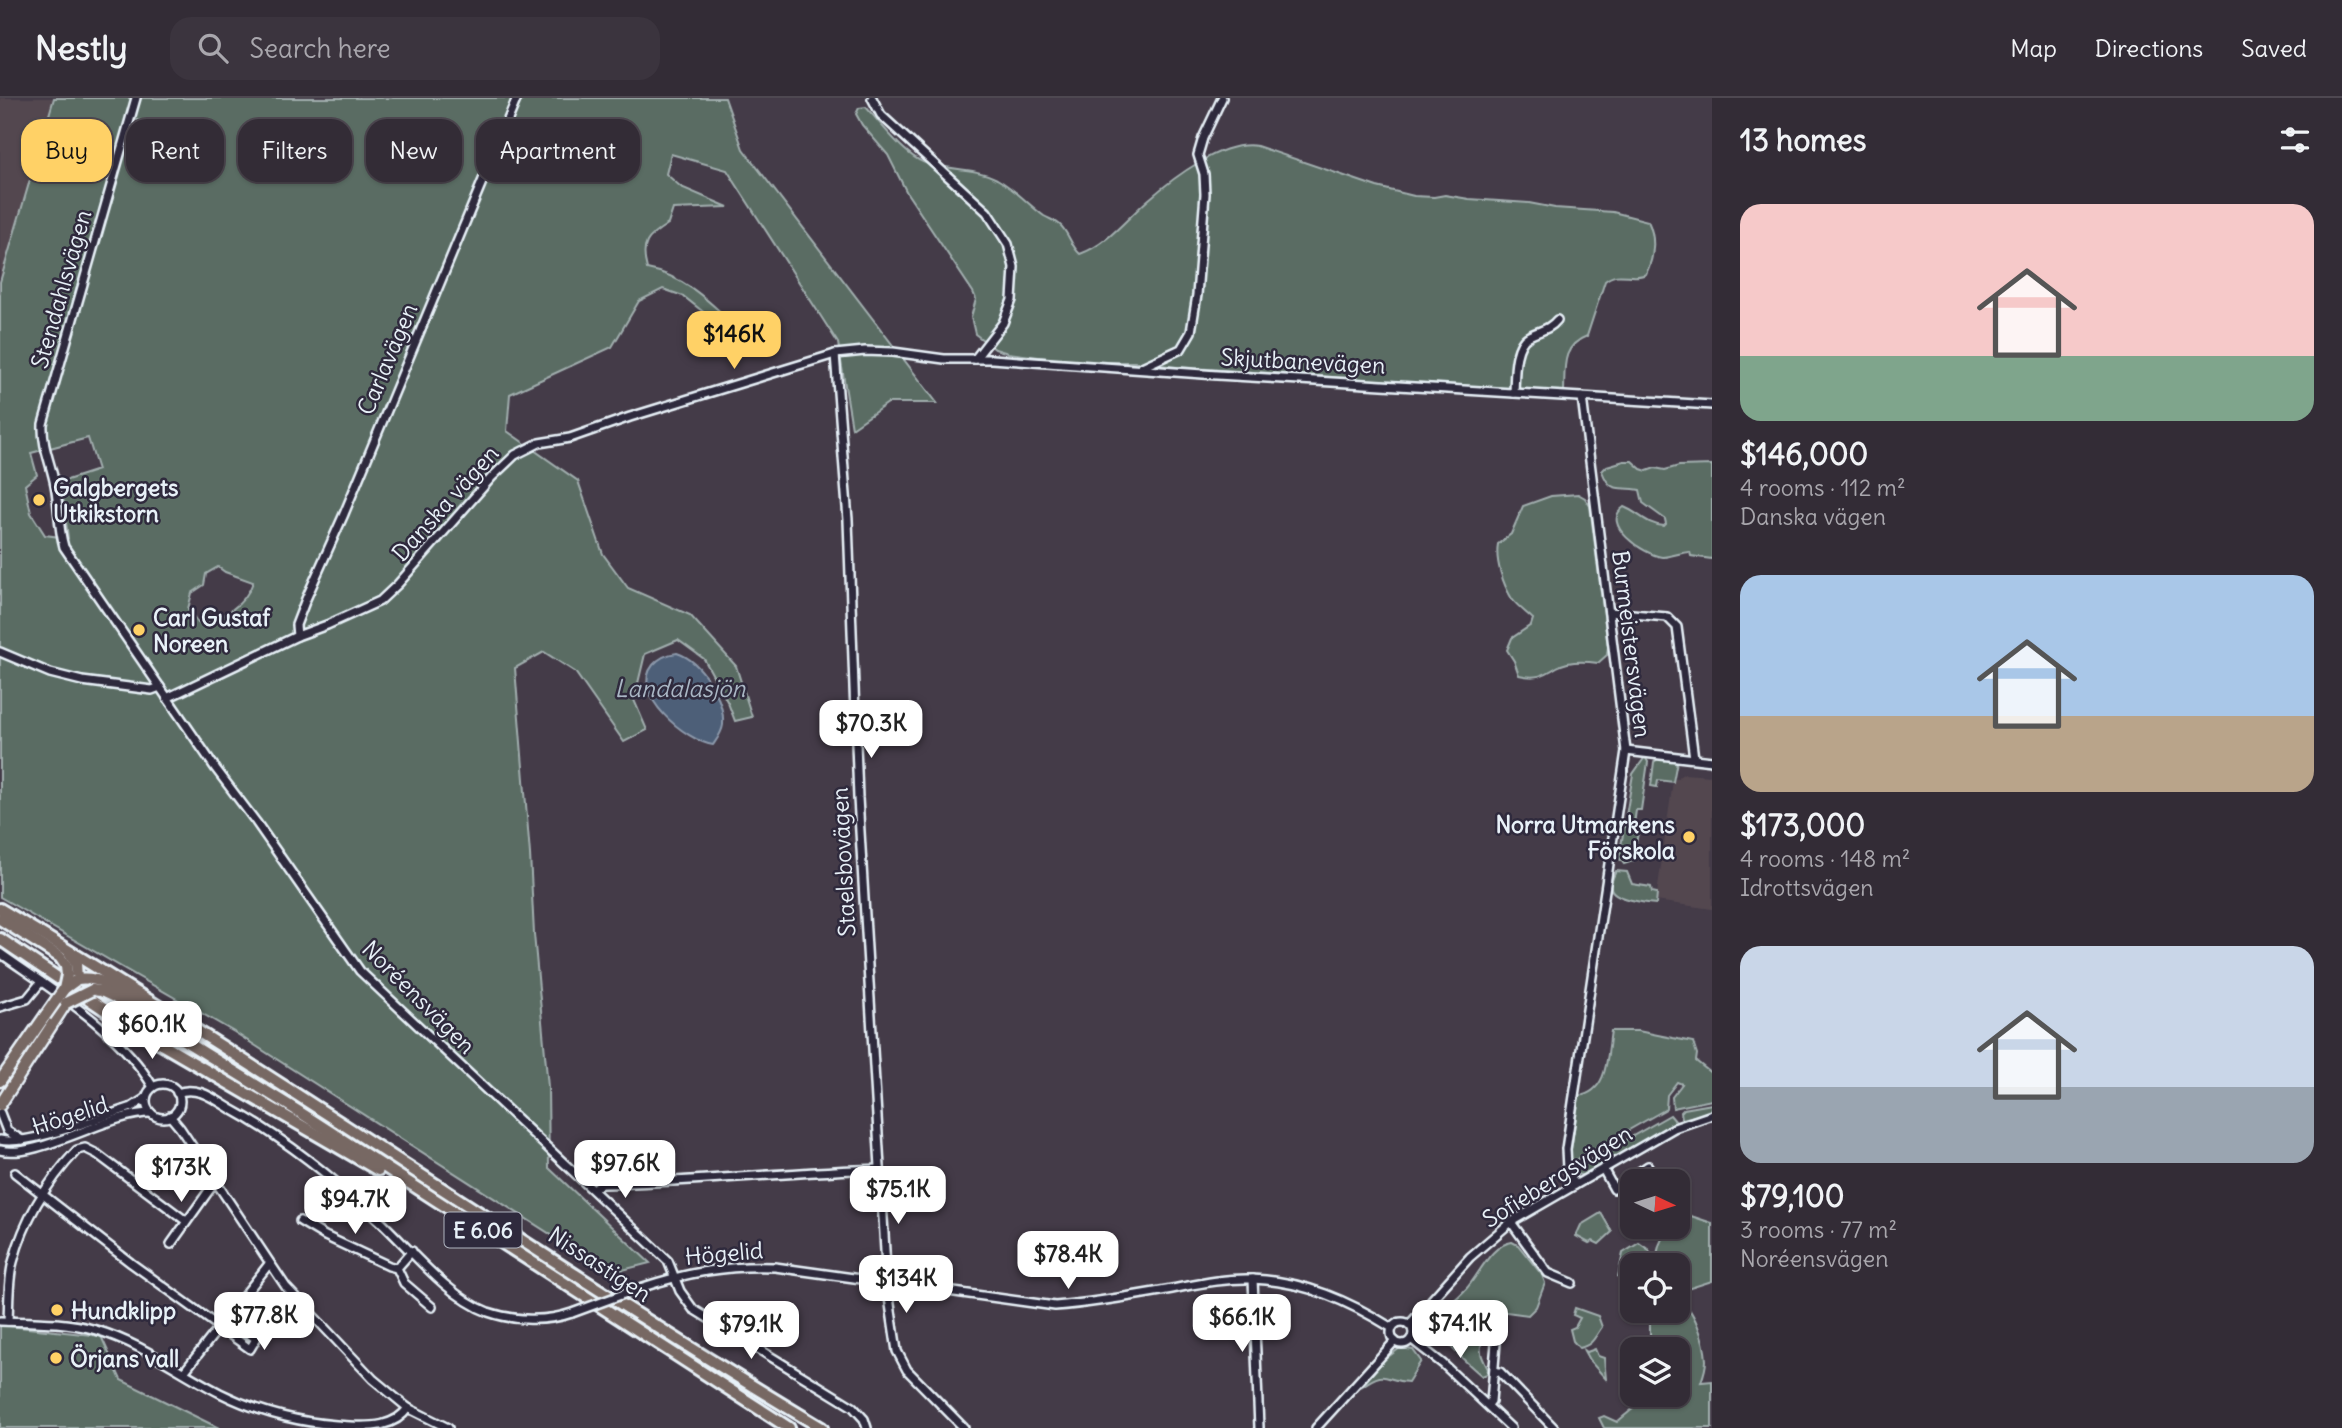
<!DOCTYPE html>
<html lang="en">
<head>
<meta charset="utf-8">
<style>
	body { margin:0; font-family:Delius,sans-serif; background:#3b343e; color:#f1f3f6; height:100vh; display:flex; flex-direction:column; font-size:26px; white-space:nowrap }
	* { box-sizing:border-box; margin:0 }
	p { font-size:23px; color:#a9a7ad }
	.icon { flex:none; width:38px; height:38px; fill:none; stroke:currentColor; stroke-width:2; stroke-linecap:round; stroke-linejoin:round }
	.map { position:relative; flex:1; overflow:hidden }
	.details { display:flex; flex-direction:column; background:#332c36; width:630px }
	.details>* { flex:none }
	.hud { position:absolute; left:21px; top:21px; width:665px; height:63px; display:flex; gap:14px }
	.needle { width:46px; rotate:94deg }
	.controls { position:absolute; left:1620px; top:1071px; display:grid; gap:14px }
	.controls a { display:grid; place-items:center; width:70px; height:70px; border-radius:14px; background:#332c36; box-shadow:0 2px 5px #0004,0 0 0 2px #4e4851; font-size:35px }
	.price { position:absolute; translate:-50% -60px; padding:0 16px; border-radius:14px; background:#fff; color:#222; font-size:23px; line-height:46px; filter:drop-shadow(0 2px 4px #0008) }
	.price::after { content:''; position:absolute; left:50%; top:42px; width:21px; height:16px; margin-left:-10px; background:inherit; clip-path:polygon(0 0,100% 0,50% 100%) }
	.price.selected { background:#ffd166; color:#111 }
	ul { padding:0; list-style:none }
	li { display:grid; align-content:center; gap:14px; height:371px; padding:0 28px }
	li span { display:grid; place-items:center; height:217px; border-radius:21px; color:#555 }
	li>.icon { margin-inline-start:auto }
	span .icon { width:126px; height:126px; fill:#fffc; stroke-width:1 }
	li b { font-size:30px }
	h2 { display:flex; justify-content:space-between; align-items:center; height:84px; padding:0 28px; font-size:30px }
	.pill { padding:0 24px; border-radius:21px; background:#332c36; box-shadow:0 2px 5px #0004,0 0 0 2px #4e4851; font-size:24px; line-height:63px }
	.pill.selected { background:#ffd166; color:#111 }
	header { display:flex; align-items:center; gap:42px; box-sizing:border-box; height:98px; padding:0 35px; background:#332c36; border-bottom:2px solid #4e4851 }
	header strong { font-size:33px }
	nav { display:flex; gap:38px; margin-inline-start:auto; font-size:24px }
	.search { width:490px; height:63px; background:#3b343e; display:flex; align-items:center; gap:18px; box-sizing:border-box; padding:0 24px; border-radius:21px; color:#a9a7ad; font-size:26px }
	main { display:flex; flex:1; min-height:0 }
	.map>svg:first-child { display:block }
	.built { fill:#534750 }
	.green { fill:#5a6c64; stroke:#a1aeae; stroke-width:2; fill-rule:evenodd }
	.water { fill:#4e5f78; stroke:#8c99ab; stroke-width:2 }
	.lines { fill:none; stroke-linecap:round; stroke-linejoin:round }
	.minor-casing { stroke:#e8f1f8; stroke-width:12 }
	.major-casing { stroke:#e8f1f8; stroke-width:15 }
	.highway-casing { stroke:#e8f1f8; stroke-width:16 }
	.minor { stroke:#2f2a3d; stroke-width:7 }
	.major { stroke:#776864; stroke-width:10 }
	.highway { stroke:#776864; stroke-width:10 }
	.minor-bridge-casing { stroke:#e8f1f8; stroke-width:12; stroke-linecap:butt }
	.major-bridge-casing { stroke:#e8f1f8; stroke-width:15; stroke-linecap:butt }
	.highway-bridge-casing { stroke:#e8f1f8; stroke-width:16; stroke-linecap:butt }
	.minor-bridge { stroke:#2f2a3d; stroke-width:7 }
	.major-bridge { stroke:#776864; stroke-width:10 }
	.highway-bridge { stroke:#776864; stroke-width:10 }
	.poi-dot { fill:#ffd166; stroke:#2f2a3d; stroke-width:2.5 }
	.labels { text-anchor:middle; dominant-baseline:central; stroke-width:5; stroke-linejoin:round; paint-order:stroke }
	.shield { fill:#2f2a3d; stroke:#b0b5c0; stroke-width:2 }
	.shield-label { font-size:21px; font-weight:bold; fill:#e8f1f8 }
	.street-label { font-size:23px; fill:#e8f1f8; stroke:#2f2a3d }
	.poi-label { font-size:23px; font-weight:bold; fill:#e8f1f8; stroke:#2f2a3d; text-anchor:start }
	.water-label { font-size:24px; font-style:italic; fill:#aab7c5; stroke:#2f2a3d }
</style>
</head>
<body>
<header>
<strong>Nestly</strong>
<div class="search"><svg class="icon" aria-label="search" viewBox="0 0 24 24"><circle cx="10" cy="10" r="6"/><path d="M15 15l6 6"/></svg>Search here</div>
<nav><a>Map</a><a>Directions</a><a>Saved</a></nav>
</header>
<main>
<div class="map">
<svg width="1712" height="1330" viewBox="0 0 1712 1330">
	<rect width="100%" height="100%" fill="#443b48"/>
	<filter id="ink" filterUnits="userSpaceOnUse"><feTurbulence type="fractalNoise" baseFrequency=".0143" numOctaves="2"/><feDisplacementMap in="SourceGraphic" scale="14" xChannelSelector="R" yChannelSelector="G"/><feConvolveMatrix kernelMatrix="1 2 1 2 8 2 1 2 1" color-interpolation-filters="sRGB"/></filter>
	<g filter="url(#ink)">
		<g class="built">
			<polygon points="0,0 54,0 0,184"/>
			<polygon points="1683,676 1712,678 1712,811 1656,803 1673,683"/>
		</g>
		<g class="green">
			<path d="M 54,0 L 725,0 L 743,51 L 937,305 L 888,305 L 852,330 L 838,245 L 727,72 L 671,56 L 666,76 L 681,89 L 728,109 L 673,111 L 668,126 C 647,139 640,146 647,171 C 681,177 706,200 730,223 L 706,216 L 683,198 L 663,191 L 639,203 L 612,249 L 510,296 L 507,333 L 578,383 L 603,456 L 628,490 L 690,517 L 736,568 L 752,619 L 735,623 L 728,605 L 704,561 L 678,542 L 645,556 L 634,602 L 647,632 L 624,644 L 575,574 L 544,554 L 515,570 L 530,756 L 534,836 L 548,989 L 549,1070 L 650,1165 L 611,1175 L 234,934 L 0,799 L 0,184 ZM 132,20 L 154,28 L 147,60 L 122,53 ZM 88,340 L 98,372 L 61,384 L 68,440 L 45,437 L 31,415 L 25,387 L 37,377 L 31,355 ZM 218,469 L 225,474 L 253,484 C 246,506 220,524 198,525 L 188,511 L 192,495 L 204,487 L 206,476 Z"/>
			<path d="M 866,9 C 880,25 908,62 929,66 C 952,72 976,70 997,81 C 1015,91 1028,106 1044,118 C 1049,121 1054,122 1059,126 C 1069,134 1070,147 1080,156 C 1108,146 1126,121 1148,102 C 1173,80 1222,42 1257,48 L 1377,89 L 1414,98 L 1434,99 L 1445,97 L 1469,101 L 1529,105 L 1555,110 L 1613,114 L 1648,123 C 1656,140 1654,159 1646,176 C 1632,183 1619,171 1605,183 L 1587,238 C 1561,248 1565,270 1564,294 L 1177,269 L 1134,264 L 1077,264 L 1008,255 L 995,251 L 975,236 L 971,219 L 976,201 L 973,194 L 907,95 L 888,57 L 862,27 L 856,16 L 859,10 Z"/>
			<path d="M 1624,363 L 1632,363 L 1641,371 L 1647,373 L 1655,370 L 1665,372 L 1679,368 L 1712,367 L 1712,461 L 1691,458 L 1690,454 C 1681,454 1671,459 1662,459 C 1644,457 1599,426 1624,409 C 1639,415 1647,427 1664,428 L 1666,426 L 1665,421 L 1643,405 L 1640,392 C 1621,387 1611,398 1602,373 L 1607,368 Z"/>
			<path d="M 1578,396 L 1585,400 L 1590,408 L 1608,549 L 1607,557 L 1598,565 C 1584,563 1569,562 1557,569 C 1543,578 1536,581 1519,577 L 1514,563 L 1507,552 L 1512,540 L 1531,527 L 1533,521 C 1527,515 1517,508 1512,501 C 1503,486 1495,463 1498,446 L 1511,436 L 1523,408 L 1551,398 Z"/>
			<polygon points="1645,659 1648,664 1641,712 1636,712 1634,727 1639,729 1633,763 1624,766 1619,760 1633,676"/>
			<polygon points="1659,660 1677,663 1673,684 1658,682 1657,689 1651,688 1654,664"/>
			<path d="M 1616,773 L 1627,774 L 1632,786 L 1651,789 L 1652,794 L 1657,795 L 1656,806 C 1646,805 1613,801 1611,790 C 1610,786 1614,777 1616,773 Z"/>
			<path d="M 1611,933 L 1638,933 L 1693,944 L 1697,956 L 1696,963 L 1712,976 L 1712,1002 L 1673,1010 L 1672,999 L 1682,986 L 1677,984 L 1667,997 L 1666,1011 L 1572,1064 L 1570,1058 L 1579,998 C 1609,994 1607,956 1611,933 Z"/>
			<polygon points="1712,1006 1712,1014 1682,1021 1681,1014 1684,1011"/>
			<polygon points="1670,1017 1676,1024 1582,1077 1574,1076 1573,1072"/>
			<polygon points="1601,1115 1612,1134 1599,1146 1593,1143 1589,1145 1576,1138 1581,1127"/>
			<path d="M 1685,1116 L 1712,1125 L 1712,1183 L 1678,1194 L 1678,1167 L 1633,1167 L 1633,1186 L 1618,1179 L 1623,1155 L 1639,1145 L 1649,1152 L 1656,1167 C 1656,1152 1660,1141 1669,1129 L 1678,1129 L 1678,1120 Z"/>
			<path d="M 1512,1144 L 1518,1147 L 1542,1177 L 1545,1185 L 1536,1209 L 1528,1217 L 1499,1213 C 1489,1222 1479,1242 1481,1255 C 1482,1260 1486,1267 1488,1271 L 1487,1276 L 1482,1278 C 1468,1266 1436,1238 1432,1221 C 1443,1211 1456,1202 1466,1191 C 1480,1176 1490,1147 1512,1144 Z"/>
			<path d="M 1678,1202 C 1694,1207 1705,1245 1706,1262 C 1706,1270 1704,1276 1701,1284 L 1712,1283 L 1712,1330 L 1604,1330 L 1599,1320 L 1604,1318 L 1617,1324 C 1641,1304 1646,1297 1678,1297 L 1678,1251 L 1650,1251 L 1650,1213 L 1678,1213 Z"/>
			<path d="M 1575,1210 L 1598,1218 L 1602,1229 C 1594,1240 1593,1247 1579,1250 L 1573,1243 L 1570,1231 L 1575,1229 L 1580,1220 L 1573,1217 Z"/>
			<polygon points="0,1227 101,1238 121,1282 219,1330 0,1330"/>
			<path d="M 1400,1250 L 1413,1252 L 1421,1263 L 1408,1284 C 1383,1283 1388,1270 1361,1289 L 1384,1262 Z"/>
			<polygon points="1583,1251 1587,1254 1595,1251 1598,1258 1604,1260 1606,1281 1589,1262"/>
		</g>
		<path class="water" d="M 677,555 C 702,563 725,602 723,627 C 722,635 717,641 713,647 C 686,643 629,596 653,567 C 660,559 668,556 677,555 Z"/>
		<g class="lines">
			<defs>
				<g id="minor">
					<path d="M 136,0 L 43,326 C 42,348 51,366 55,387 C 59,408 58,428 64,449 L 216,671 L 256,724 L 360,873 L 668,1163 L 680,1193 L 693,1211 L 853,1309 L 864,1321 L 867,1330"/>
					<polyline points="872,0 881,17 987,114 1008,146 1014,169 1012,202 1003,225 975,261"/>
					<polyline points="835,256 848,422 858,700 887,1186 897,1253 907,1272 964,1330"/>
					<polyline points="1142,269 1181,251 1191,234 1197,197 1205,96 1204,76 1198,57 1203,40 1222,0"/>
					<path d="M 1514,295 C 1515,279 1513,247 1529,238 C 1540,232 1549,232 1557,222"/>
					<polyline points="1609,514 1667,519 1677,529 1694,660"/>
					<polyline points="297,538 296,527 306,501 344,416 517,0"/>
					<polyline points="0,554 50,575 82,583 152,592 160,589"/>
					<polyline points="167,600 297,538 327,527 380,503 398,486 492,379 515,357 539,345 570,340 630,319 835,256 865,253 893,254 944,261 992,261 1217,277 1712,307"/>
					<polyline points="1626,653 1712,663"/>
					<path d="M 0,855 C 52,892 121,933 153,989"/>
					<polyline points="0,909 27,901 41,884"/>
					<circle cx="163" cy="1003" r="17"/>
					<path d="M 177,995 C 197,987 214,1001 231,1011 C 286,1041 333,1080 379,1122 C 410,1151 448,1199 488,1214 C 514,1223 546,1224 572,1215"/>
					<polyline points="0,1015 7,1033 22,1042"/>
					<polyline points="170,1018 180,1030 286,1189 373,1281 408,1310 448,1330"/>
					<path d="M 0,1042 C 27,1049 103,1018 132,1009 L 146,1000"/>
					<path d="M 0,1052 C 37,1062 107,1015 151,1015"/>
					<polyline points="1603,1071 1614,1091 1648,1068"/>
					<polyline points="15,1075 131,1165 250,1251 256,1241 226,1218"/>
					<polyline points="1575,1087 1567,1070 1566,1051 1626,653 1582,299"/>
					<path d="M 593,1091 L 601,1086 C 694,1084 787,1074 880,1071"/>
					<polyline points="300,1123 325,1138 389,1168 397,1170 412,1153"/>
					<polyline points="1511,1124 1548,1175 1572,1185"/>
					<polyline points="171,1146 215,1084"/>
					<polyline points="397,1170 404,1185 432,1209"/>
					<polyline points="1253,1181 1259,1330"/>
					<path d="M 640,1190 C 685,1175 727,1167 775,1169 L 1055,1208 C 1094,1205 1133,1198 1172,1191 C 1198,1186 1225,1180 1252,1181 C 1304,1183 1349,1203 1392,1230"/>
					<path d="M 0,1223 C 32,1224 65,1223 96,1232 C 141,1245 179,1274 220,1295 C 260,1315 305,1326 350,1328 C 371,1329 395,1329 408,1310"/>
					<path d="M 8,1223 C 9,1204 8,1182 13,1164 C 24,1122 48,1083 77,1052 L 85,1050 L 97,1056 L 186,1123"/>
					<circle cx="1402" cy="1235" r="11"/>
					<polyline points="1409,1227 1470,1159 1511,1124 1674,1030 1712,1017"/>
					<polyline points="1411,1241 1443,1266 1511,1330"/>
					<polyline points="184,1274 269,1166"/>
					<polyline points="1494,1274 1500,1274 1554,1330"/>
					<polyline points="1488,1307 1491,1303 1498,1222"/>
					<polyline points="1316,1330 1395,1243"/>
				</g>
				<g id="major">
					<polyline points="0,983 45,918"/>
					<polyline points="0,1007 66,905"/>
				</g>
				<g id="highway">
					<path d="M 0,811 C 278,977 544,1164 822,1330"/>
					<polyline points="0,821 60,859 66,868 67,877"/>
					<polyline points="0,841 123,924 378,1072"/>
					<path d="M 69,854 L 76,866 L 77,881 C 112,876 137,910 169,919"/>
					<polyline points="92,892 101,893 114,899 298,1013 789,1330"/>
				</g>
			</defs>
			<use href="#minor" class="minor-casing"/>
			<use href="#major" class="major-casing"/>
			<use href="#highway" class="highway-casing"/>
			<use href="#minor" class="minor"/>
			<use href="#major" class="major"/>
			<use href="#highway" class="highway"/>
			<defs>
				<polyline id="minor-bridge" points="572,1215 640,1190"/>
				<polyline id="major-bridge" points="45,918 64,891 75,883"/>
				<g id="highway-bridge">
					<polyline points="64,891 67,877"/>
					<polyline points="66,905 92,892"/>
				</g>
			</defs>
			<use href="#minor-bridge" class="minor-bridge-casing"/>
			<use href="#major-bridge" class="major-bridge-casing"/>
			<use href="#highway-bridge" class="highway-bridge-casing"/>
			<use href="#minor-bridge" class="minor-bridge"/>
			<use href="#major-bridge" class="major-bridge"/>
			<use href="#highway-bridge" class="highway-bridge"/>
		</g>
	</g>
	<g class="poi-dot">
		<circle cx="39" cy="402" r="7"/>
		<circle cx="139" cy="532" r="7"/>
		<circle cx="1689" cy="739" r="7"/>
		<circle cx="57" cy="1212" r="7"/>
		<circle cx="56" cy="1260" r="7"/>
	</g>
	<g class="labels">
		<rect class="shield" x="444.5" y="1114.5" width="77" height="35" rx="5"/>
		<g class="shield-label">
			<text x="483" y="1132">E 6.06</text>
		</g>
		<g class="street-label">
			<text transform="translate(61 191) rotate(-74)">Stendahlsvägen</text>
			<text transform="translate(387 261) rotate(-67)">Carlavägen</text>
			<text transform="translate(1303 263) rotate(3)">Skjutbanevägen</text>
			<text transform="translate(445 405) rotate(-48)">Danska vägen</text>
			<text transform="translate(1632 546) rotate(83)">Burmeistersvägen</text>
			<text transform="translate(843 764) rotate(-93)">Staelsbovägen</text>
			<text transform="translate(419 899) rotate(45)">Noréensvägen</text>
			<text transform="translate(70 1017) rotate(-18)">Högelid</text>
			<text transform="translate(1557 1078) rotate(-32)">Sofiebergsvägen</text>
			<text transform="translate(724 1155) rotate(-5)">Högelid</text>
			<text transform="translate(600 1166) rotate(33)">Nissastigen</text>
		</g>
		<g class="poi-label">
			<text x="53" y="389">Galgbergets<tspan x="53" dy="26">Utkikstorn</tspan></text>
			<text x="153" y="519">Carl Gustaf<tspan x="153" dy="26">Noreen</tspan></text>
			<text x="1675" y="726" text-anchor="end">Norra Utmarkens<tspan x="1675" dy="26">Förskola</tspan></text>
			<text x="71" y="1212">Hundklipp</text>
			<text x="70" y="1260">Örjans vall</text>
		</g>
		<g class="water-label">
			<text x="680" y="590">Landalasjön</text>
		</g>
	</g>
</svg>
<div class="controls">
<a><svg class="needle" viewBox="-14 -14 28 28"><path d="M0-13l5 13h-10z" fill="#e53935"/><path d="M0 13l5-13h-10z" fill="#a9a7ad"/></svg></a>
<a><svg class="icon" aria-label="locate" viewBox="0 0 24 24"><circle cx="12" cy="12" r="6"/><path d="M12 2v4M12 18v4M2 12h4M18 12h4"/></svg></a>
<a><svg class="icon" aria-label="layers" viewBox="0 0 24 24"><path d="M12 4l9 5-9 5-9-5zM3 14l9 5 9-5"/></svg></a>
</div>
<b class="price selected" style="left:734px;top:273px">$146K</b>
<b class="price" style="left:871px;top:662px">$70.3K</b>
<b class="price" style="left:152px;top:963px">$60.1K</b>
<b class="price" style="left:625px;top:1102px">$97.6K</b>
<b class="price" style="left:181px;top:1106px">$173K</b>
<b class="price" style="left:898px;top:1128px">$75.1K</b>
<b class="price" style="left:355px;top:1138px">$94.7K</b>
<b class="price" style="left:1068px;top:1193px">$78.4K</b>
<b class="price" style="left:906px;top:1217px">$134K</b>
<b class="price" style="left:264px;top:1254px">$77.8K</b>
<b class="price" style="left:1242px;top:1256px">$66.1K</b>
<b class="price" style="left:1460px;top:1262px">$74.1K</b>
<b class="price" style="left:751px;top:1263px">$79.1K</b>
<div class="hud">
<a class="pill selected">Buy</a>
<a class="pill">Rent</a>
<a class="pill">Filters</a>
<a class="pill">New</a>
<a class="pill">Apartment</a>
</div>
</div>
<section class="details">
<h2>13 homes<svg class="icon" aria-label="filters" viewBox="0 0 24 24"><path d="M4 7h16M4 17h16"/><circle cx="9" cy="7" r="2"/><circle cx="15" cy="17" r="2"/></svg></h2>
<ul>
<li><span style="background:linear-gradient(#f6c9c9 70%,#7fa58c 0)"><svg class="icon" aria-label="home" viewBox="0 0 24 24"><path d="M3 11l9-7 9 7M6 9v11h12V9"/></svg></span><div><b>$146,000</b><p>4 rooms · 112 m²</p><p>Danska vägen</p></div></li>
<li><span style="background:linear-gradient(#a9c7e8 65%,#b9a48a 0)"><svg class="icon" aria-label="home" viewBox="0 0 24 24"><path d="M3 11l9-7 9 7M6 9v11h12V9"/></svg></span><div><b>$173,000</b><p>4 rooms · 148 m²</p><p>Idrottsvägen</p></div></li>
<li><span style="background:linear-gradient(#c9d6e8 65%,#9aa5b1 0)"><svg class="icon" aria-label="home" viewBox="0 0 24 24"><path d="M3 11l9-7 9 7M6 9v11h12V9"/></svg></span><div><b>$79,100</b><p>3 rooms · 77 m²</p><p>Noréensvägen</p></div></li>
</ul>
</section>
</main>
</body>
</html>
